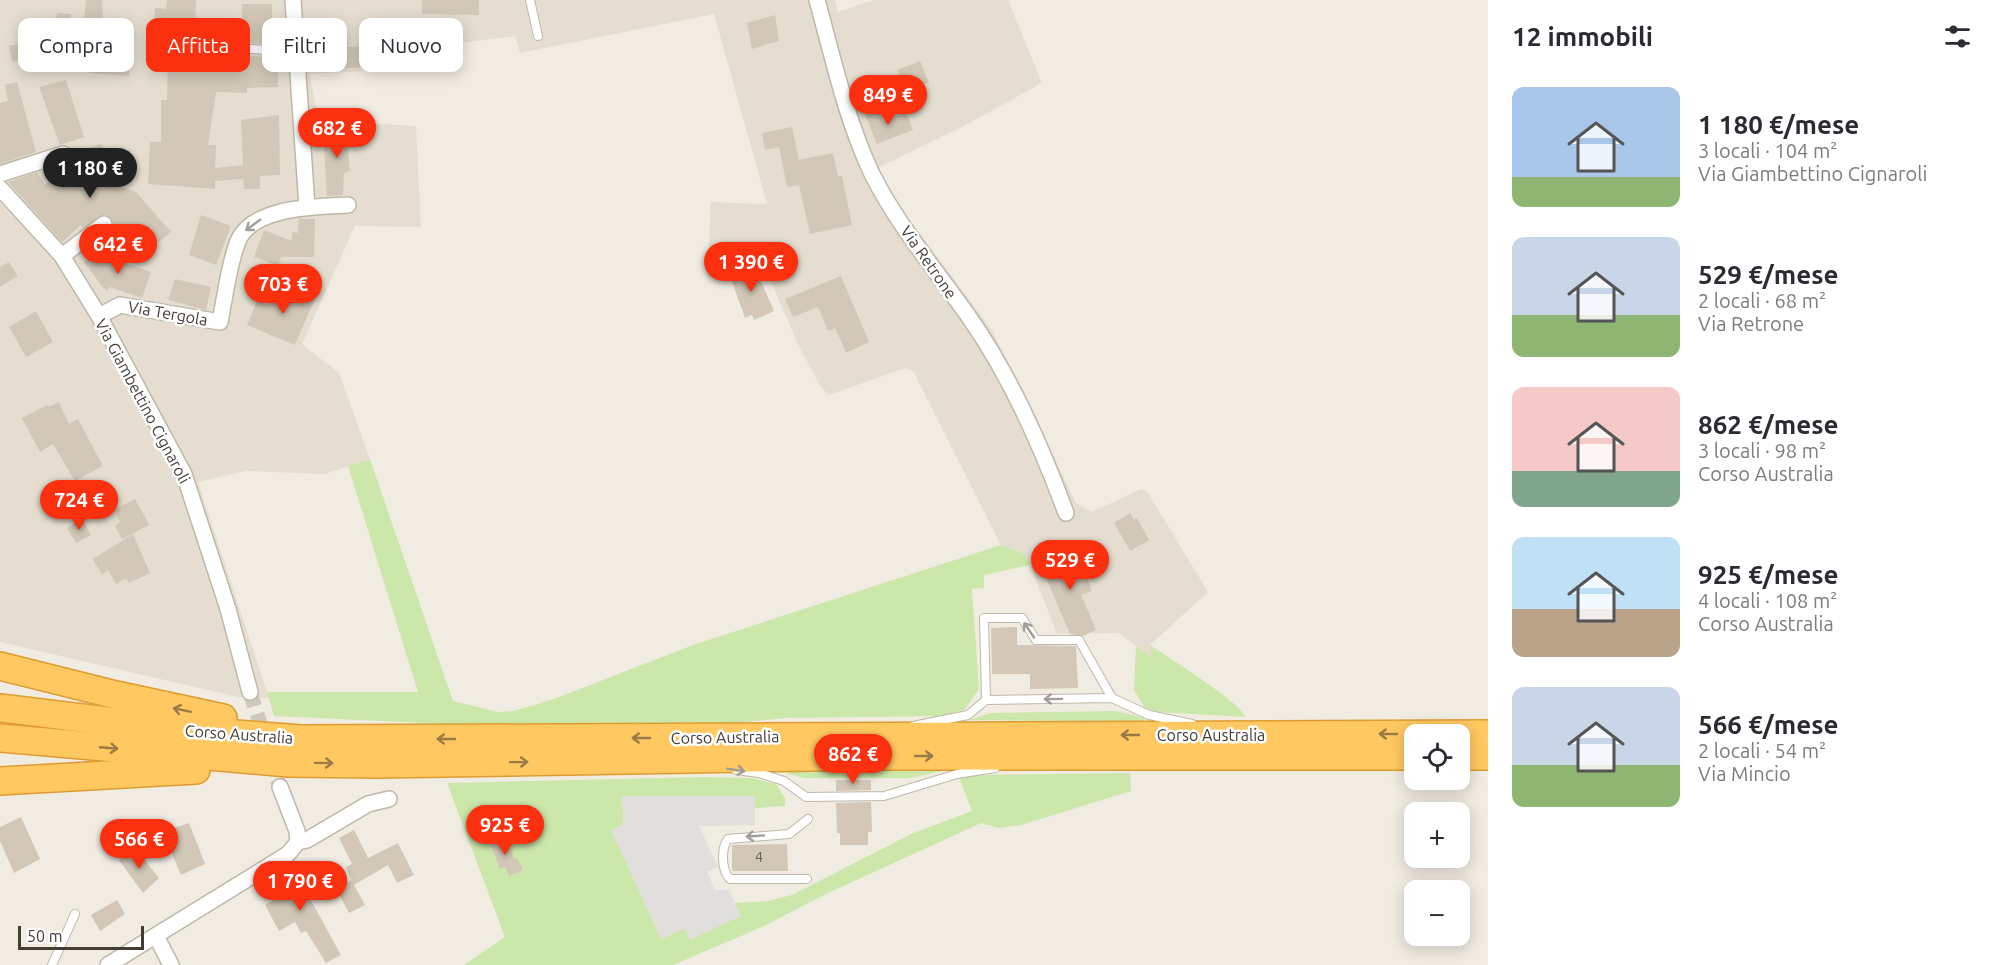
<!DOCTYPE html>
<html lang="it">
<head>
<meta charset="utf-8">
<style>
	body { margin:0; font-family:Ubuntu,sans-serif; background:#f2f2f3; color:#2b2b33; height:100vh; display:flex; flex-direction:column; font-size:22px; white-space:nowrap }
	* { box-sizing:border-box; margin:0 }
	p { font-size:20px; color:#7c7c81 }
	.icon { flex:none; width:33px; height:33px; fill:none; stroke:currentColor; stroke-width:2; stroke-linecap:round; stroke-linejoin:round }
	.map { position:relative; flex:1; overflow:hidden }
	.drawer { display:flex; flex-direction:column; background:#fff; width:510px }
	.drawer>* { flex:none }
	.banner { position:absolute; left:18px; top:18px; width:570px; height:54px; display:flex; gap:12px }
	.buttons { position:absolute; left:1404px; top:724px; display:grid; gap:12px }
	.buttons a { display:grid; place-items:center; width:66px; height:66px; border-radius:12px; background:#fff; box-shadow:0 3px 15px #0003; font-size:30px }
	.scale { position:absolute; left:18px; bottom:15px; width:126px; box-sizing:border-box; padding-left:6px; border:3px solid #433c33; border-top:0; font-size:16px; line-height:21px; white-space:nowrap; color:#433c33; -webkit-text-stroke:4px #fff; paint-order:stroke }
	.price { position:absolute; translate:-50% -51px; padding:0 14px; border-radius:21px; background:#fb300f; color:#fff; font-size:20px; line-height:39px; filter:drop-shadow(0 2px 3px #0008) }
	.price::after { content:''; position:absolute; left:50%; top:36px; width:18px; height:14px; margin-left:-9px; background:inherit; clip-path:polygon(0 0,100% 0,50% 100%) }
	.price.active { background:#222; color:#fff }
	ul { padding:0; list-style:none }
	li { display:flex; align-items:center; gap:18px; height:150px; padding:0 24px }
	li span { display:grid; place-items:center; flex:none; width:168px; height:120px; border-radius:12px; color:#555 }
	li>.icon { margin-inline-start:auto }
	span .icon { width:72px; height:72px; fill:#fffc; stroke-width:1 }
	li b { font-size:26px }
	h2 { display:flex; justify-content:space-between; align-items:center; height:72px; padding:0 24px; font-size:26px }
	.tag { padding:0 21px; border-radius:12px; background:#fff; box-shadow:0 3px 15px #0003; font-size:21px; line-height:54px }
	.tag.active { background:#fb300f; color:#fff }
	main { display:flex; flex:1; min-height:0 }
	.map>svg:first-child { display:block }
	.residential { fill:#e5ded0 }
	.green { fill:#cce7aa }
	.parking { fill:#e1dfdb }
	.building { fill:#d3c8b7 }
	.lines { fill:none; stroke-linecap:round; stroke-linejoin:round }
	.street-tunnel { stroke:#cec9bf; stroke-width:15; stroke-dasharray:15 8; stroke-linecap:butt }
	.lane-casing { stroke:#bfb7a8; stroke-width:10 }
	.street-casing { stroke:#bfb7a8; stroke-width:18 }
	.highway-casing { stroke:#de9c30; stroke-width:30 }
	.lane { stroke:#fff; stroke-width:8 }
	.street { stroke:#fff; stroke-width:15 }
	.highway { stroke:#ffc860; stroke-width:27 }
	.oneway { stroke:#a19e99 }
	.oneway2 { stroke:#987b47 }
	.labels { text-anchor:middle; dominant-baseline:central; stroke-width:5; stroke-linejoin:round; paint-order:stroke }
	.number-label { font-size:14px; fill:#675f54 }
	.street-label { font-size:16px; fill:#433c33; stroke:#fff }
</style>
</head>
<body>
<main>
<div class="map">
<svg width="1488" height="965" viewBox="0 0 1488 965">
	<rect width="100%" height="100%" fill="#f1ece2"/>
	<polygon class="residential" points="0,0 835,0 838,12 873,0 1008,0 1042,83 962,127 877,168 900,207 992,330 1076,503 1092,512 1141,489 1147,491 1208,592 1150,645 1153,659 1119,633 1057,634 1026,555 1001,545 913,371 905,368 829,395 820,386 797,342 762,261 708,259 711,202 767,204 714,14 520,53 515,36 413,49 411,69 310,74 318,120 416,126 421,227 355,226 302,344 339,373 370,459 325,474 246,471 198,482 269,698 238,697 0,642"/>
	<g class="green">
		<polygon points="370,459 453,701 498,712 514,711 554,699 693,645 1001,545 1026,555 1030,565 984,575 984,588 972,589 979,689 964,710 943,716 785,718 714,725 530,728 274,716 267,692 418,692 348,466"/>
		<path d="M 1150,645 C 1166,656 1242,703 1245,717 L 1159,712 L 1145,708 L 1134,690 L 1136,646 L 1152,658 Z"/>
		<polygon points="1117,711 1144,718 1144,722 968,720 991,713"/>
		<polygon points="934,767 943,771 911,778 805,778 788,774 788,769"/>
		<polygon points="1130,773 1131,791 1021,825 999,828 981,823 826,894 762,927 673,965 464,965 505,937 447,783 705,777 752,778 776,784 785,798 785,806 755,808 754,796 623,825 612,829 661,939 685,928 740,917 735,903 767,901 792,895 911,834 972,811 959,777 981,775"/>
	</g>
	<polygon class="parking" points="622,796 755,796 755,825 699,826 718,867 707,872 715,890 729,890 741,916 690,940 685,928 661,939 611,830 623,824"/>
	<g class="building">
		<polygon points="86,0 102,0 103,20 84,18"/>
		<polygon points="167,0 196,0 195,27 154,23 155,8 166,9"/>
		<polygon points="422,0 479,0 479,15 422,14"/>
		<polygon points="242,4 272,4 272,21 276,21 276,44 214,42 214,25 242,26"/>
		<polygon points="57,13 71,14 71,44 131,46 129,76 89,73 90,60 62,62 62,55 12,62 9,46 26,43 26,19 56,19"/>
		<polygon points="775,15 779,41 752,49 747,23"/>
		<polygon points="334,35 347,35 348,47 390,45 391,61 372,62 373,67 321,69 320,40 334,39"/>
		<polygon points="168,53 278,57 278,87 247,88 247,93 216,92 208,145 216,145 215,168 243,165 241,120 279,115 280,175 260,176 260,189 244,189 243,179 215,181 215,189 148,184 150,142 161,142 161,100 167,100"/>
		<polygon points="920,61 929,82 906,91 897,70"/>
		<polygon points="66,80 84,137 60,145 39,87"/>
		<polygon points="17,82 36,152 0,164 0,103 8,101 5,85"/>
		<polygon points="878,109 883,121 906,112 913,130 877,144 865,114"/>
		<polygon points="792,127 799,160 833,153 838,176 842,176 852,225 810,234 799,185 787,187 779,147 765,150 762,133"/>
		<polygon points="339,129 339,132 353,130 356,147 348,148 350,171 344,173 343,195 327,196 323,130"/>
		<polygon points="101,144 113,166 129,183 111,183 136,192 171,232 159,242 140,238 132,245 114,224 111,218 105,214 83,228 81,225 62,242 8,182 37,172 45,185 85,149"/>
		<polygon points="201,215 231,226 216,265 189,255"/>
		<polygon points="299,219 315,219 314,257 281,257 278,266 254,257 264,230 292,241 292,232 298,233"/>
		<polygon points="101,249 113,264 118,261 151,272 142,298 110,287 107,291 101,285 84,262"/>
		<polygon points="9,262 18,276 0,287 0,267"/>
		<polygon points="754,265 774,311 754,320 752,315 745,318 730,276"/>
		<polygon points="841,276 869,342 846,353 835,328 828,331 818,307 793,317 785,299"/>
		<polygon points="175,279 211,287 206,310 168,300"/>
		<polygon points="284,286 315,298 295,345 247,325 257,301 266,305 268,299 279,301"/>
		<polygon points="36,311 53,342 26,357 9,327"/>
		<polygon points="59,402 69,424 78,419 103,466 75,481 53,444 40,452 22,418 47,405 48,407"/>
		<polygon points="135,499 149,525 122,539 115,526 120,522 114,510"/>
		<polygon points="1130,513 1134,520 1137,518 1149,540 1130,551 1114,523"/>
		<polygon points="82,519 91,535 76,543 67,528"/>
		<polygon points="133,534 150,573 129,583 126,578 116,584 108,570 102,575 93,559"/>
		<polygon points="1066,551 1067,554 1077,551 1092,591 1081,595 1096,630 1083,636 1070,634 1040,564 1049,561 1047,558"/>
		<polygon points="1017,627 1017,645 1076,646 1078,688 1030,689 1030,674 992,674 991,628"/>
		<polygon points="836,780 871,780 871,790 836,791"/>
		<polygon points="871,802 872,832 868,832 868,845 840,845 840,833 837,833 836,803"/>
		<polygon points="21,817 40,859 14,873 0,841 0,827"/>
		<polygon points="189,823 205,864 181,875 163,832"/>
		<polygon points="354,830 368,858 398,843 414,875 397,883 388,865 354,885 365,905 349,913 336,889 351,880 352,882 346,867 352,864 339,838"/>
		<polygon points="505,835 514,859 517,858 523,870 509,876 505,867 500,869 489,841"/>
		<polygon points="787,844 788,871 732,871 732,845"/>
		<polygon points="135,848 159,878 143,893 119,860"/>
		<polygon points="297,866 314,891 308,895 341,955 326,963 306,931 301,933 295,922 279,931 265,905 279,897 270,882"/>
		<polygon points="117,900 125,914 100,931 91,915"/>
	</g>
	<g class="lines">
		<polyline class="street-tunnel" points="250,692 280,787"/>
		<defs>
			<g id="lane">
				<polyline points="530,0 538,36"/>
				<polyline points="153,45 297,51"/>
				<polyline points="986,700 984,618 1022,618 1036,640 1079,640 1112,698"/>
				<polyline points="913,726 968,715 986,700 1112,698 1149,715 1192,724"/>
				<polyline points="736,770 759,773 784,781 806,797 884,796 957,774 995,768"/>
				<path d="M 807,879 L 730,879 C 721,870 721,848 728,839 L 789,834 L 808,819"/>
				<polyline points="52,965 75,914"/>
			</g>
			<g id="street">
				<polyline points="293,0 307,207"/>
				<path d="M 817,0 C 833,58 846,119 872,174 C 898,226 936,270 969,317 C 1011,377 1041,445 1066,513"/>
				<polyline points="0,174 63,154"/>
				<polyline points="0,188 62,256 99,316 184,474 228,609 250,692"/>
				<polyline points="62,256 104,224"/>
				<path d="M 99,316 L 120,305 L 220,322 C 225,297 229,263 238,241 C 253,206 317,207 348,205"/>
				<polyline points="280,787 297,831 298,842"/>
				<polyline points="156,936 171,965"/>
				<polyline points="108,965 288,854 298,842 307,840 368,804 389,799"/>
			</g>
			<g id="highway">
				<polyline points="0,666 116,695 223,718"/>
				<polyline points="0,708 173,729 301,739 1488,734"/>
				<polyline points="0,738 288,763 378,764 879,756 1414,756"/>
				<polyline points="1460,756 1488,756"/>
				<polyline points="0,781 196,770"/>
			</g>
		</defs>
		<use href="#lane" class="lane-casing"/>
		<use href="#street" class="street-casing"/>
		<use href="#highway" class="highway-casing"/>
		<use href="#lane" class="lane"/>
		<use href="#street" class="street"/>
		<use href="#highway" class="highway"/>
	</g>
	<defs><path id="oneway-shaft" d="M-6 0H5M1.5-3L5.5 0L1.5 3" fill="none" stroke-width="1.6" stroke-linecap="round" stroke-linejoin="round" transform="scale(1.5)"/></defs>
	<g class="oneway">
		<use href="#oneway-shaft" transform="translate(253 225) rotate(143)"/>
		<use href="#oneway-shaft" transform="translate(1029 630) rotate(-124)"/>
		<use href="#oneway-shaft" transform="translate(1053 699) rotate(179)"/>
		<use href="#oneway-shaft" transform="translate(736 770) rotate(9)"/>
		<use href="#oneway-shaft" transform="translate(755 836) rotate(176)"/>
	</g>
	<g class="oneway2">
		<use href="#oneway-shaft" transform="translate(182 710) rotate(-168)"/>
		<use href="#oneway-shaft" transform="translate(1388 734) rotate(180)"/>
		<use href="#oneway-shaft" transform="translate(1130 735) rotate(-180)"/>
		<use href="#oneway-shaft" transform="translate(641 738) rotate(180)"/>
		<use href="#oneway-shaft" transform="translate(446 739) rotate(180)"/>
		<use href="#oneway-shaft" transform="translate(109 748) rotate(5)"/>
		<use href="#oneway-shaft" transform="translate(924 756)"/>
		<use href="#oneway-shaft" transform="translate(519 762) rotate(-1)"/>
		<use href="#oneway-shaft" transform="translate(324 763) rotate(1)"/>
	</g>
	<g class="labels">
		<g class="number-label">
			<text x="759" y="857">4</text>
		</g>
		<g class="street-label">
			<text transform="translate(929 262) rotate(55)">Via Retrone</text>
			<text transform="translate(168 313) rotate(10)">Via Tergola</text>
			<text transform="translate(143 401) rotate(62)">Via Giambettino Cignaroli</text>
			<text transform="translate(239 734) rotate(4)">Corso Australia</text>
			<text x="1211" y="735">Corso Australia</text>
			<text transform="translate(725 737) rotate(-1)">Corso Australia</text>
		</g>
	</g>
</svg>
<div class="buttons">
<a><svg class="icon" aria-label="locate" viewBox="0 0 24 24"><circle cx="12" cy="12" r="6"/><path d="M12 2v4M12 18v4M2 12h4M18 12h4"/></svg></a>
<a>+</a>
<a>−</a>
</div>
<div class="scale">50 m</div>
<b class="price" style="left:888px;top:126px">849 €</b>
<b class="price" style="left:337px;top:159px">682 €</b>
<b class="price active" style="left:90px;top:199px">1 180 €</b>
<b class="price" style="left:118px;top:275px">642 €</b>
<b class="price" style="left:751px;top:293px">1 390 €</b>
<b class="price" style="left:283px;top:315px">703 €</b>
<b class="price" style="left:79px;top:531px">724 €</b>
<b class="price" style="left:1070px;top:591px">529 €</b>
<b class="price" style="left:853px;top:785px">862 €</b>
<b class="price" style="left:505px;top:856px">925 €</b>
<b class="price" style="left:139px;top:870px">566 €</b>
<b class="price" style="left:300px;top:912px">1 790 €</b>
<div class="banner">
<a class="tag">Compra</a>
<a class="tag active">Affitta</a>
<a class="tag">Filtri</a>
<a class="tag">Nuovo</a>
</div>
</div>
<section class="drawer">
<h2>12 immobili<svg class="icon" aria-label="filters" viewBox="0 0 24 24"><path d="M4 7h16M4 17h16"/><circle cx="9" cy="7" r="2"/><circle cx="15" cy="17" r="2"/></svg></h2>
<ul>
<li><span style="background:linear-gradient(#a9c7e8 75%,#8fb573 0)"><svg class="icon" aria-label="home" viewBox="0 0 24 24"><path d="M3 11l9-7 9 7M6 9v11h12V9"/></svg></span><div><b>1 180 €/mese</b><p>3 locali · 104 m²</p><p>Via Giambettino Cignaroli</p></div></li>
<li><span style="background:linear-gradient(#c9d6e8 65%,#8fb573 0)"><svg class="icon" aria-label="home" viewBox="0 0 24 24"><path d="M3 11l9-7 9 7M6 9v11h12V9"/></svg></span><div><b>529 €/mese</b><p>2 locali · 68 m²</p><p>Via Retrone</p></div></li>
<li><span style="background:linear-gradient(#f6c9c9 70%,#7fa58c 0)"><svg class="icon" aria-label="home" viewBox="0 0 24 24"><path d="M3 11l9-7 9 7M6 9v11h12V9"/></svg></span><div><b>862 €/mese</b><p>3 locali · 98 m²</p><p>Corso Australia</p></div></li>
<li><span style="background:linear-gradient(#bfe0f5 60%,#b9a48a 0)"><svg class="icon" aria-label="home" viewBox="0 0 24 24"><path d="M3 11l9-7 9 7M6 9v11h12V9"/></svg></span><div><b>925 €/mese</b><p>4 locali · 108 m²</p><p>Corso Australia</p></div></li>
<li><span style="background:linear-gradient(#c9d6e8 65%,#8fb573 0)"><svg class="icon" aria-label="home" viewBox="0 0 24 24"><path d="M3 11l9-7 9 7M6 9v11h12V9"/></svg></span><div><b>566 €/mese</b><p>2 locali · 54 m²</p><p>Via Mincio</p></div></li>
</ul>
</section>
</main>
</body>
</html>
